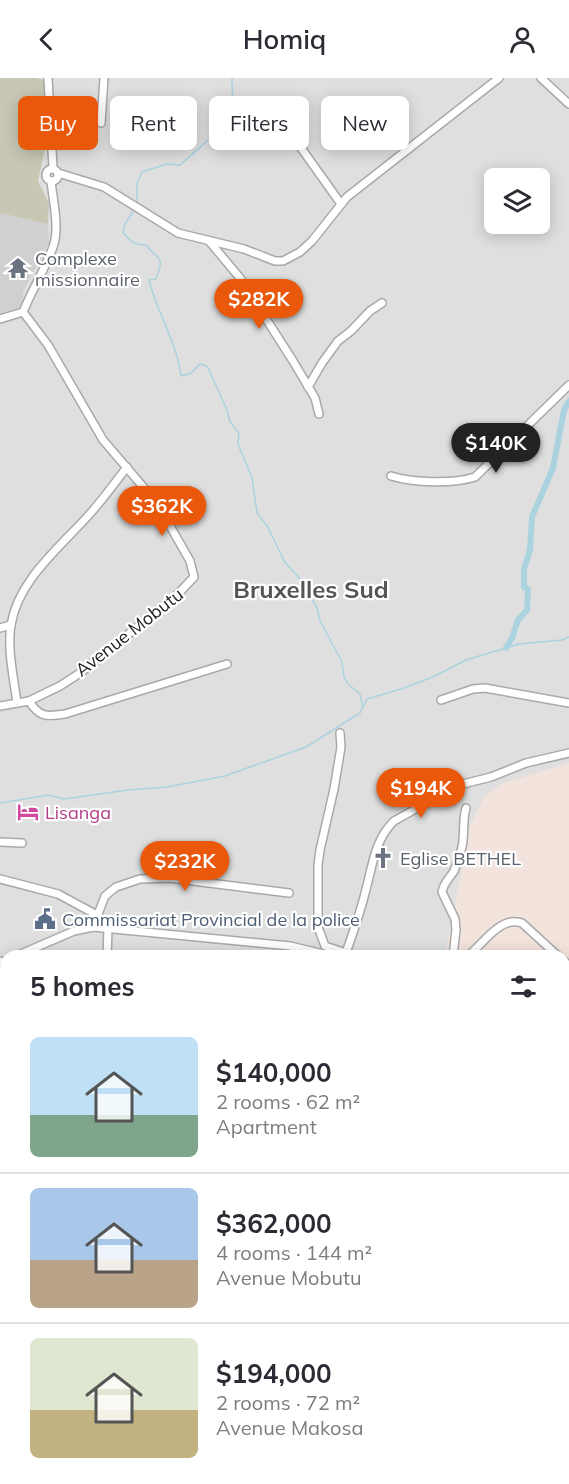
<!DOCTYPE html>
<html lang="en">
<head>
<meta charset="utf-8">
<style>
	body { margin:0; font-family:Mulish,sans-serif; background:#f2f2f3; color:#2b2b33; height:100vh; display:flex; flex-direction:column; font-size:22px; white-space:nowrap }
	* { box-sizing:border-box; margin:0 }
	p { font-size:20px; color:#7c7c81 }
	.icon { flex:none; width:33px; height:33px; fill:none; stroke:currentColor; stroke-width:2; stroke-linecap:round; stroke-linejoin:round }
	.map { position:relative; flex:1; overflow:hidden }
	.sheet { position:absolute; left:0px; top:872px; width:570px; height:536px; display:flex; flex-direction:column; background:#fff; border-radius:18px 18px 0 0; box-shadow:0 3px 15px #0003 }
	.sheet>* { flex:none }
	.banner { position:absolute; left:18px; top:18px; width:534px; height:54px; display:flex; gap:12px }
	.tools { position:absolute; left:484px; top:90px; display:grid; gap:12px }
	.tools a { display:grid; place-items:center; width:66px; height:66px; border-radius:9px; background:#fff; box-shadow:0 3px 15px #0003; font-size:30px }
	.price { position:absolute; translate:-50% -51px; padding:0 14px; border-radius:21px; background:#ea580c; color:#fff; font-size:20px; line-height:39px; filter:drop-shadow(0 2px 3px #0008) }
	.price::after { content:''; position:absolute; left:50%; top:36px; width:18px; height:14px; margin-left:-9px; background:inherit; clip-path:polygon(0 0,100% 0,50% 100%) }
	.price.active { background:#222; color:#fff }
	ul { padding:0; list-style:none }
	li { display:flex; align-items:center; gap:18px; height:150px; padding:0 30px }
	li+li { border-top:2px solid #e1e1e2 }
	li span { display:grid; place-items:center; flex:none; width:168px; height:120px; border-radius:9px; color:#555 }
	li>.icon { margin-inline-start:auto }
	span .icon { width:72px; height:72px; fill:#fffc; stroke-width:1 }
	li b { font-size:26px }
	h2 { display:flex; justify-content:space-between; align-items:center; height:72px; padding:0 30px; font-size:26px }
	.chip { padding:0 21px; border-radius:9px; background:#fff; box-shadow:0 3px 15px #0003; font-size:21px; line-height:54px }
	.chip.active { background:#ea580c; color:#fff }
	header { display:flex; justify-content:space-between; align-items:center; height:78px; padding:0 30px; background:#fff; font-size:27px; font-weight:600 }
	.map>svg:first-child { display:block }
	.residential { fill:#e0dfdf; fill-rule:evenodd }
	.commercial { fill:#f2dad9 }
	.religious { fill:#d0d0d0 }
	.military { fill:#f3e3dd }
	.construction { fill:#c7c7b4 }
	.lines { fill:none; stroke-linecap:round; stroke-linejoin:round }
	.stream { stroke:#aad3df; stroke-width:1.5 }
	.canal { stroke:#aad3df; stroke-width:6 }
	.minor-casing { stroke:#a9a9a9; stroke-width:10 }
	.minor { stroke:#fff; stroke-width:7 }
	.labels { text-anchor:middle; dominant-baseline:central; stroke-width:4.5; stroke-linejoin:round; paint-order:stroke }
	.worship-label { font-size:18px; fill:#5b616d; stroke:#fff; text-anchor:start }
	.street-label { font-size:18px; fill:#222; stroke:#fff }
	.hotel-label { font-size:18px; fill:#b23c85; stroke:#fff; text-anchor:start }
	.service-label { font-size:18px; fill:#4e5e75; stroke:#fff; text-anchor:start }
	.district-label { font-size:24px; font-weight:bold; fill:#555; stroke:#fff }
</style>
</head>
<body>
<header><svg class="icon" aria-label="back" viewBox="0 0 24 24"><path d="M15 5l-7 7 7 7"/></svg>Homiq<svg class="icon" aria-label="person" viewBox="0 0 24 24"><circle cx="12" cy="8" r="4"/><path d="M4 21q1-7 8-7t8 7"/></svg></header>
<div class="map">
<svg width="569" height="1406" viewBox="0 0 569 1406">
	<rect width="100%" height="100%" fill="#f2efe9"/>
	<path class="residential" d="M 0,0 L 569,0 L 569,1406 L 0,1406 ZM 495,100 L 540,100 L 540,146 L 495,146 ZM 6,878 L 564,878 L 564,1401 L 6,1401 Z"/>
	<polygon class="commercial" points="0,1127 6,1128 6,1236 0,1236"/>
	<polygon class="religious" points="0,135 48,146 49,166 23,213 23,229 0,235"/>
	<polygon class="military" points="569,685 569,1000 564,997 564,878 445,878 471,746 484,719 501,706"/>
	<polygon class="construction" points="0,0 36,0 45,2 46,66 38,103 49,125 48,146 0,135"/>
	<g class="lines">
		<g class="stream">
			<path d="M 137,125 L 137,105 L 142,94 L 167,86 L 180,87 C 193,75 224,51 230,34 C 234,25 232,10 232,0"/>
			<path d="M 134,132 L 124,148 L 123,154 C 129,163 135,167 146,167 C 157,183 166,175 156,201 L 149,202 C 157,235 177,264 181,298 L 191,295 L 200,286 L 207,288 L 227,332 L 230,344 L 239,355 L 238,366 L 252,400 L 257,435 L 268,449 L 284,483 L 300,501 L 317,530 L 320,543 L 342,584 L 344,599 L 348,606 L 360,616 L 363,629"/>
			<polyline points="0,725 49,717 64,721 128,712 167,709 225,698 306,669 360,635 367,621 404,610 435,598 466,582 506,570 519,566 562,562 569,559"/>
			<polyline points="0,1163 6,1164"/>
		</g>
		<polyline class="canal" points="506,570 512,560 518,542 527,532 528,511 524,509 524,491 530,472 532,439 553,390 564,332 569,323"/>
		<defs>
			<g id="minor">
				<polyline points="48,0 53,90"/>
				<polyline points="541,0 569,26"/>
				<polyline points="101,45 104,0"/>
				<polyline points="289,53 341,126"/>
				<circle cx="52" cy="97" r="6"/>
				<polyline points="58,95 104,109 178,155 244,171 275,183 283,183 300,174 312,163 347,119 499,0"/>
				<polyline points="209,163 240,200 293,283 315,320 319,336"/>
				<path d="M 23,234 C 32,212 45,191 53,169 C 60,150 53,123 51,103"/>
				<polyline points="0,241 23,234"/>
				<polyline points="308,309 322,285 338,263 351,253 370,233 382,225"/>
				<path d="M 391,398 C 414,405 453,406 475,399 L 569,307"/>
				<polyline points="0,550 11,547"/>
				<polyline points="441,622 473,611 485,610 569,625"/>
				<path d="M 29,623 C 39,639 46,639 65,636 L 227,586"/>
				<path d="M 17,625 C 14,601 7,572 11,547 C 18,503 58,471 87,439 C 101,424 114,406 127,389"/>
				<polyline points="0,628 29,623 60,608 80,595 176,518 194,499 190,483 157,425 103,362 48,267 23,234"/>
				<polyline points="340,655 341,669 334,711 320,772 318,787 318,849 325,868 346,875"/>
				<polyline points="0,764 22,765"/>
				<polyline points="0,801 58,816 97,837"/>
				<polyline points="93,849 105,818 116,809 140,801 169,800 289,815"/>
				<polyline points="16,878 74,853 93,849 290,868 332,878"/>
				<polyline points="107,878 108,850"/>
				<path d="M 345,878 C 352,857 360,836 365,815 C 372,791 374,762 394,743 L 459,707 L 491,699 L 526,685 L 569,675"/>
				<path d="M 453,878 L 456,852 L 455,841 L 442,814 C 444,804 449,801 454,793 C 457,786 460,777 462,769 C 465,756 462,743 466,730"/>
				<path d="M 468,878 C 483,866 501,837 522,845 L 558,878"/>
				<polyline points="0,883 6,886"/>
				<polyline points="564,883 569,888"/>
				<polyline points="0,911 6,908"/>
				<polyline points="564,963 569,960"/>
				<polyline points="564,1002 569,1005"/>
				<polyline points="564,1048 569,1048"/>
				<polyline points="564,1107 569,1105"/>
				<polyline points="0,1115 6,1115"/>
				<polyline points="564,1221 569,1222"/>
				<polyline points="166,1401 170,1406"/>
				<polyline points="294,1401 298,1406"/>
				<polyline points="415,1401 416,1406"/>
				<polyline points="545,1401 548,1406"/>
				<polyline points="16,1406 31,1403 36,1406"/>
				<polyline points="94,1406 97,1401"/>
			</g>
		</defs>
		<use href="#minor" class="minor-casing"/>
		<use href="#minor" class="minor"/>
	</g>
	<defs>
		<symbol id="temple-bare" viewBox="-9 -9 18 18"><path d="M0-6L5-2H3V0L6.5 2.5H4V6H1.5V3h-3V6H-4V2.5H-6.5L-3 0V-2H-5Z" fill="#6b7280" stroke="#fff" stroke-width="2.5" paint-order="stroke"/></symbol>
		<symbol id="hotel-bare" viewBox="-9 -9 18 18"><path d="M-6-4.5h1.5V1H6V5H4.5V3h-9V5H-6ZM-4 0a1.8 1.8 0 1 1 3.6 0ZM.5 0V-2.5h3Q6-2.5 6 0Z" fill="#d1479c" stroke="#fff" stroke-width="2.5" paint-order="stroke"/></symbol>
		<symbol id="church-bare" viewBox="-9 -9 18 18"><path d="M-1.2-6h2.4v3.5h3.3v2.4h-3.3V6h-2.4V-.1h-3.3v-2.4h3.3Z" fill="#6b7280" stroke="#fff" stroke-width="2.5" paint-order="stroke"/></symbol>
		<symbol id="civic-bare" viewBox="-9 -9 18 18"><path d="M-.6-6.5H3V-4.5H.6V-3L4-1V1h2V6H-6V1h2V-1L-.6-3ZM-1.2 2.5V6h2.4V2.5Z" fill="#5c6f8a" stroke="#fff" stroke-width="2.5" paint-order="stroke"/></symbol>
	</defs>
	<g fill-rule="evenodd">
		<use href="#temple-bare" x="3" y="175" width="30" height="30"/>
		<use href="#hotel-bare" x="13" y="719" width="30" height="30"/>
		<use href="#church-bare" x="368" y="765" width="30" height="30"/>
		<use href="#civic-bare" x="30" y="826" width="30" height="30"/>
	</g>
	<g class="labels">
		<g class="worship-label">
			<text x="35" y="180">Complexe<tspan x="35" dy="21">missionnaire</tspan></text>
			<text x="400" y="780">Eglise BETHEL</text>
		</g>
		<g class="street-label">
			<text transform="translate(129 554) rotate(-38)">Avenue Mobutu</text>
		</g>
		<g class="hotel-label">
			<text x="45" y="734">Lisanga</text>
		</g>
		<g class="service-label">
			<text x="62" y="841">Commissariat Provincial de la police</text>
		</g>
		<g class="district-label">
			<text x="311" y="511">Bruxelles Sud</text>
		</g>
	</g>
</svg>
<div class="tools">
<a><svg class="icon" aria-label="layers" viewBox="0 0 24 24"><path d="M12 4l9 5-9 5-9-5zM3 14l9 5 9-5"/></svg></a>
</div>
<b class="price" style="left:259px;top:252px">$282K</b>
<b class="price active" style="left:496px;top:396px">$140K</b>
<b class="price" style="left:162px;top:459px">$362K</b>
<b class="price" style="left:421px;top:741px">$194K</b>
<b class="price" style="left:185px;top:814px">$232K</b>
<div class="banner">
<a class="chip active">Buy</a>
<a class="chip">Rent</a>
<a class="chip">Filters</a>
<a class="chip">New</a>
</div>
<section class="sheet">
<h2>5 homes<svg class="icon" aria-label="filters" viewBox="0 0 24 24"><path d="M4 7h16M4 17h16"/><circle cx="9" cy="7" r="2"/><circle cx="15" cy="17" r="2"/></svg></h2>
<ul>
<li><span style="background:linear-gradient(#bfe0f5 65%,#7fa58c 0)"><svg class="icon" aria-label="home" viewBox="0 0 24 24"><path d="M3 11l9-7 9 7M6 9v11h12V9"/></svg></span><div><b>$140,000</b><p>2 rooms · 62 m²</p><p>Apartment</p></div></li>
<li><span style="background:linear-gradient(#a9c7e8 60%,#b9a48a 0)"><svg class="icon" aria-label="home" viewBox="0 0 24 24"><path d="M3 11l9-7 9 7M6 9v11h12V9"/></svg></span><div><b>$362,000</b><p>4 rooms · 144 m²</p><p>Avenue Mobutu</p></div></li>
<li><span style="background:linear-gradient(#dfe7d0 60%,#c2b280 0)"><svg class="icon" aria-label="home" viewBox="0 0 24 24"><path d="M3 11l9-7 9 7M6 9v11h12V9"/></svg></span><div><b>$194,000</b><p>2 rooms · 72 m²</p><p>Avenue Makosa</p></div></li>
</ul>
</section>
</div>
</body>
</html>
